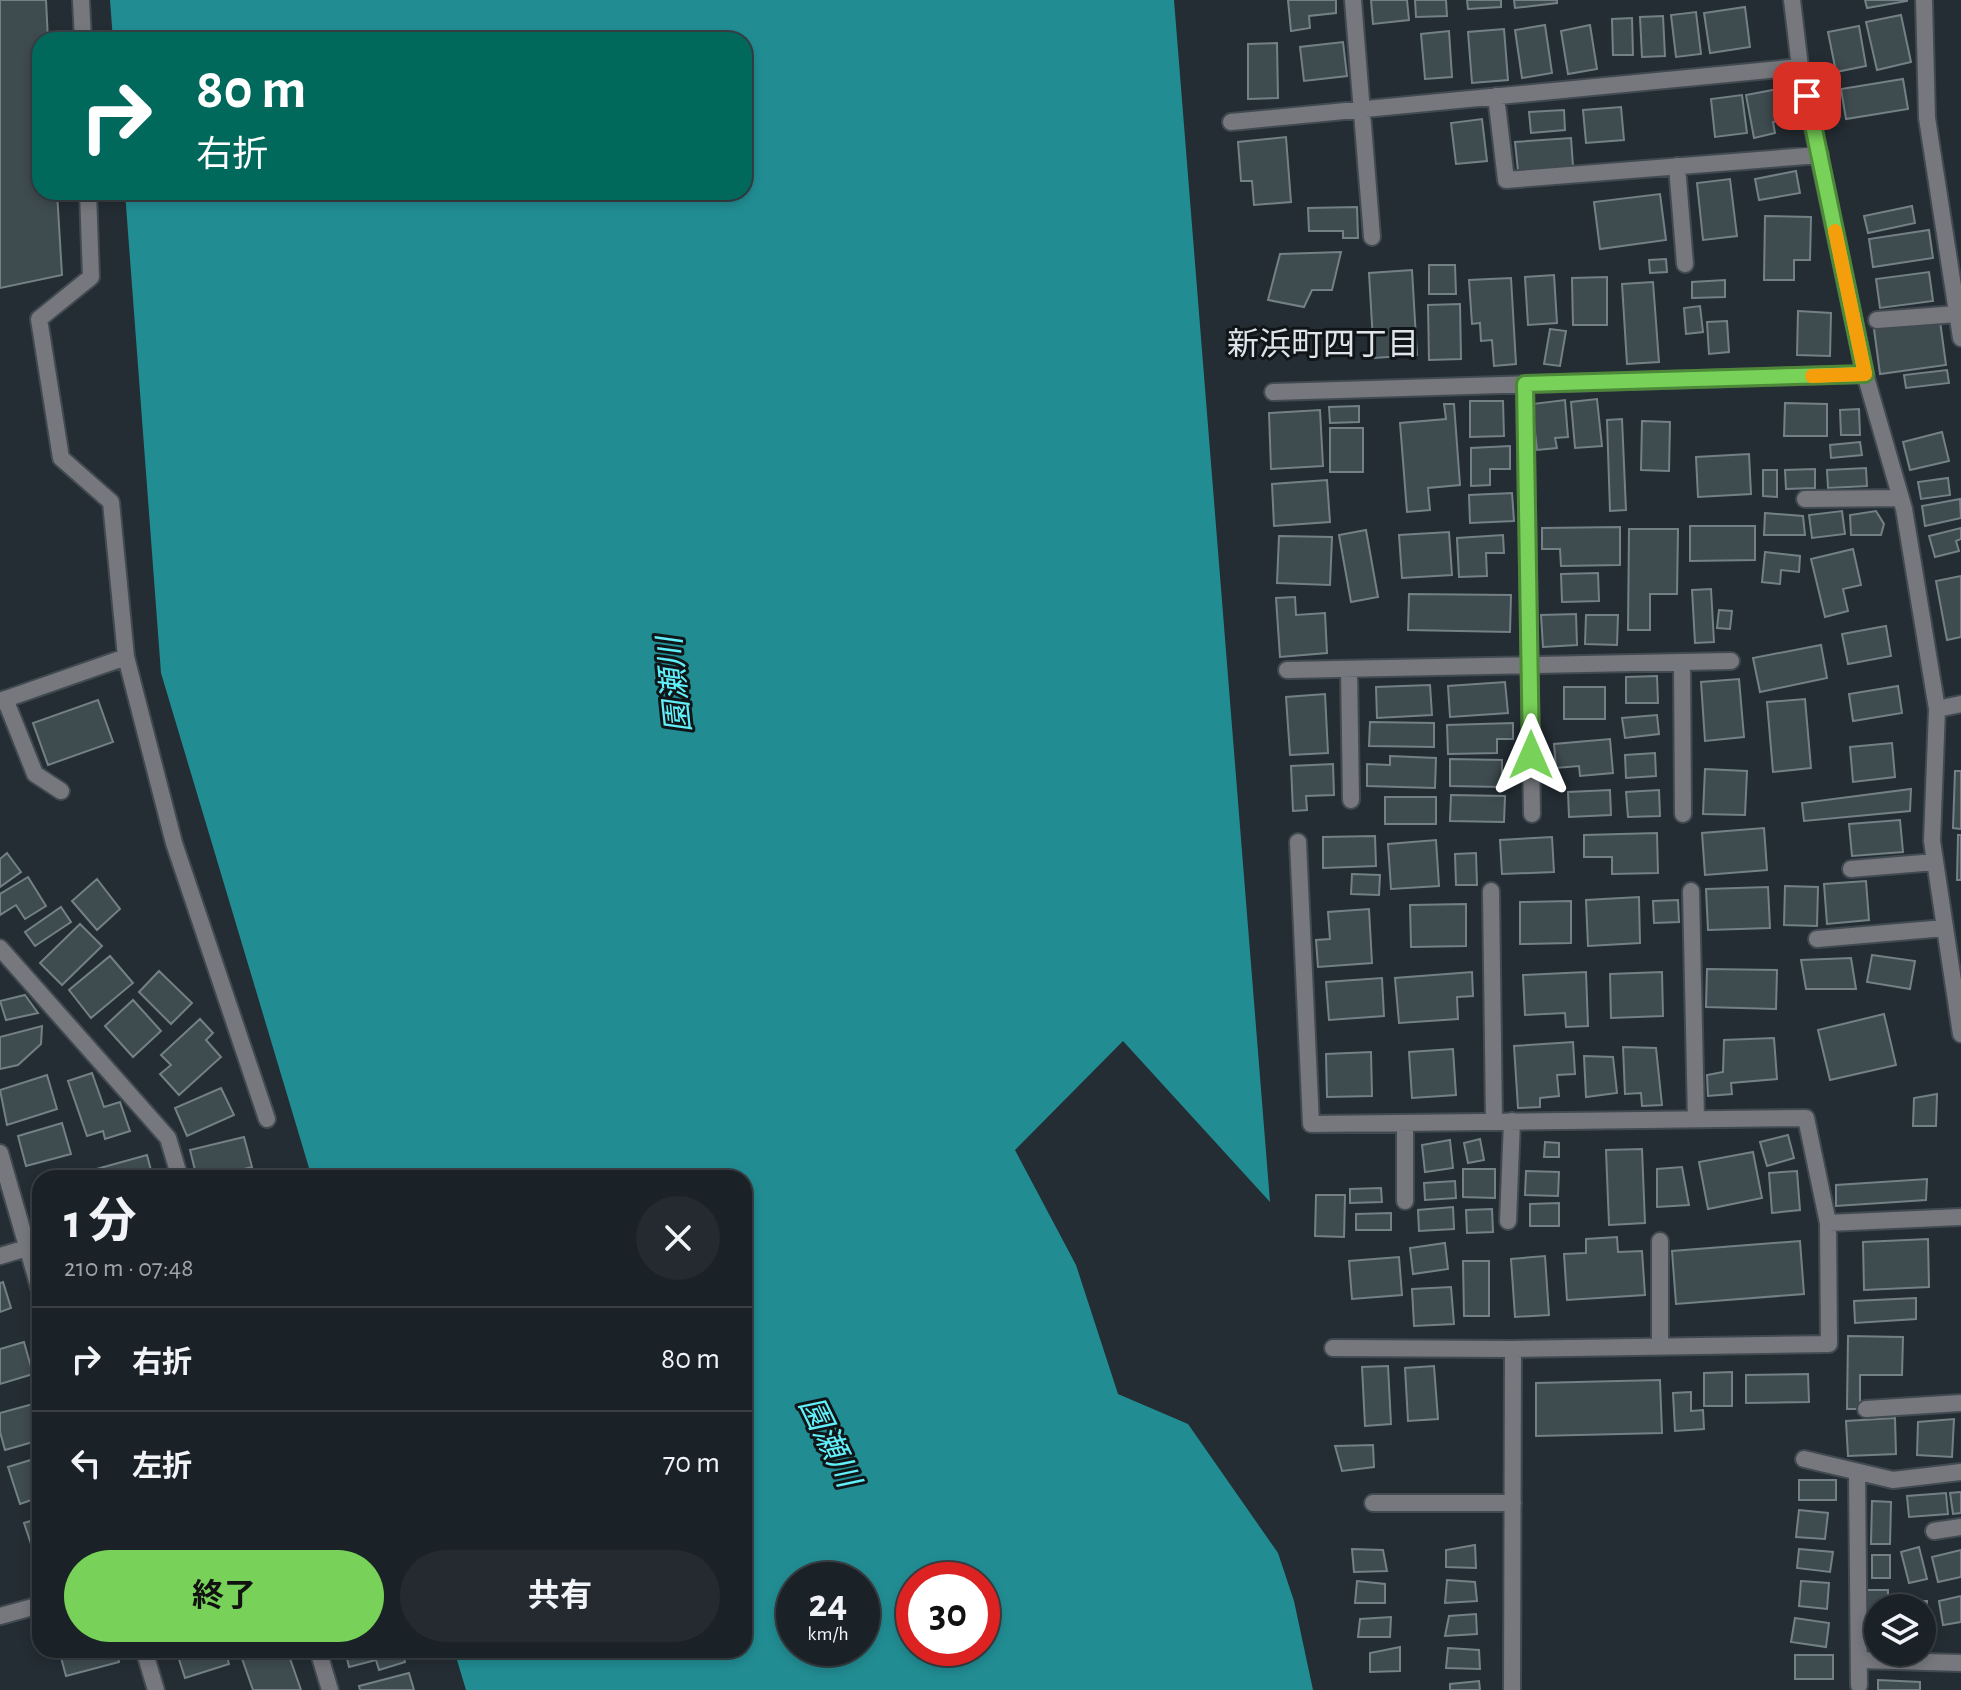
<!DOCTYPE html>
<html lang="ja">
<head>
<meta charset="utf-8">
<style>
  body { margin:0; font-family:"Alegreya Sans","Noto Sans JP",sans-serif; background:#242a2f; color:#f1f3f6; height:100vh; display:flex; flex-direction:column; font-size:30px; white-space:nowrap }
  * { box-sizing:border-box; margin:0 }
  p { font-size:26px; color:#a0a4a7 }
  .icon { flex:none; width:44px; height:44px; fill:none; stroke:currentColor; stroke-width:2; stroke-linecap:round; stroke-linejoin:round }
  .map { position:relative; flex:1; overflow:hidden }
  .side { position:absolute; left:32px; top:1170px; width:720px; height:488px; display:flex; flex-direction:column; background:#1b2227; border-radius:24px; box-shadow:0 4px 12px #0003,0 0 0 2px #393f44 }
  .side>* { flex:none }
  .hud { position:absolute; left:32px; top:32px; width:720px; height:168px; border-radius:24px; box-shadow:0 4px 12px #0003,0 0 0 2px #393f44; background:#00695c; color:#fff; overflow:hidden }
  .tools { position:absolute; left:1864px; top:1594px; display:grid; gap:16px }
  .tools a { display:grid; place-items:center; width:72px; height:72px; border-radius:50%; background:#1b2227; box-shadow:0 4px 12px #0003,0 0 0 2px #393f44; font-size:40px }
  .speed { position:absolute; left:776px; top:1562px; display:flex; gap:16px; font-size:40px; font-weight:700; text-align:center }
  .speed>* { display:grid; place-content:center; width:104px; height:104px; border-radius:50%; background:#1b2227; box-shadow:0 4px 12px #0003,0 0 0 2px #393f44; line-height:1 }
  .speed small { font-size:20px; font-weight:400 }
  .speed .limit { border:12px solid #d22; background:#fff; color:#111 }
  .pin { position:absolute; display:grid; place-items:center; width:68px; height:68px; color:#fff; margin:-34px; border-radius:16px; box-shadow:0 4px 12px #0006 }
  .me { position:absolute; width:88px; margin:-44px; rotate:0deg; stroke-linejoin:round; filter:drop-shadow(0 0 6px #0008) }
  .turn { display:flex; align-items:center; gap:28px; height:168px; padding:0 32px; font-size:36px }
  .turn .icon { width:104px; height:104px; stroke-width:2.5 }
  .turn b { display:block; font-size:56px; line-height:68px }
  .round { display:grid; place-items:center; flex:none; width:84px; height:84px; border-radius:42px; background:#242a2f }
  .overview { display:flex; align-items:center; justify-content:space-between; height:136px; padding:0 32px }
  h1 { font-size:48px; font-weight:700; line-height:60px }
  .cta { display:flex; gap:16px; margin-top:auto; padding:16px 32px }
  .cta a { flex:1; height:92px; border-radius:48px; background:#78d158; color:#111; font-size:32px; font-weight:700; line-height:92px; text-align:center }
  .cta a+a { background:#242a2f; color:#f1f3f6 }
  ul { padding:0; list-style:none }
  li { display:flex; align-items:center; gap:24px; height:104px; padding:0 32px; border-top:2px solid #393f44 }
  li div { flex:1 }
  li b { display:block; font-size:30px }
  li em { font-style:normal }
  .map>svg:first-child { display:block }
</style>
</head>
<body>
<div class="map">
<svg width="1961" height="1690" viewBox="0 0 1961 1690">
  <rect width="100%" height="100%" fill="#242d34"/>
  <!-- water -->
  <path fill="#218d93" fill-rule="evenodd" d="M110,0H1174L1270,1202L1123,1041L1015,1150L1076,1265L1118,1394L1188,1424L1278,1553L1294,1601L1313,1690H466L454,1650H744V1178H312L161,673L125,192H744V40H113ZM794,1580H862V1648H794ZM914,1580H982V1648H914Z"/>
  <!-- building -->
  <path fill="#3e4b4f" stroke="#738186" stroke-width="2" d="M0,0H46L48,40H40V192H57L62,275L0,288Z
    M1288,0H1336V13L1309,16L1310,28L1291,31Z
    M1371,0H1407L1409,20L1373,24Z
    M1415,0H1446L1447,16L1416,17Z
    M1467,0H1501V7L1468,9Z
    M1514,0H1557V3L1515,8Z
    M1865,0H1907V1L1867,8Z
    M1745,7L1750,47L1710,53L1704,13Z
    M1696,12L1701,54L1676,57L1671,15Z
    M1901,15L1911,62L1877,70L1866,22Z
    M1663,16L1665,56L1642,57L1640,17Z
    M1632,18L1633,55H1613L1612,19Z
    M1545,25L1552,73L1522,78L1515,30Z
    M1590,25L1597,69L1568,74L1561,31Z
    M1859,26L1866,66L1836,72L1828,32Z
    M1504,29L1508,80L1472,83L1468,32Z
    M1449,31L1452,77L1425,79L1421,34Z
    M1343,42L1347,76L1304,81L1300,47Z
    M1277,43L1278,98L1248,99V44Z
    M1903,79L1908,109L1846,119L1841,89Z
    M1778,89L1783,120L1773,122L1775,133L1754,138L1746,95Z
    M1742,95L1747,133L1715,137L1711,99Z
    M1621,107L1624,140L1586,143L1583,110Z
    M1564,110L1565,130L1531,133L1529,112Z
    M1482,119L1487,161L1456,164L1451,123Z
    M1286,137L1291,202L1254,205L1252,181H1241L1238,142Z
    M1571,138L1573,166L1518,171L1515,142Z
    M1796,171L1800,193L1759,200L1755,179Z
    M1730,179L1737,236L1703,240L1697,183Z
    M1660,194L1666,240L1600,249L1594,202Z
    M1912,206L1915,223L1868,233L1864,216Z
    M1357,207L1358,238H1343V231H1309L1308,208Z
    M1765,216L1811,217L1810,260H1794V280H1764Z
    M1929,230L1933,258L1873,267L1869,239Z
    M1341,252L1332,290H1312L1304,307L1268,300L1280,254Z
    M1666,259L1667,272L1650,273L1649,260Z
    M1429,265H1455L1456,294H1429Z
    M1412,270L1417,355L1374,358L1369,273Z
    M1929,272L1933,301L1880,308L1876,279Z
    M1554,275L1557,323L1528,325L1525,277Z
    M1607,277V325H1573L1572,278Z
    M1511,278L1516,364L1494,366L1492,340L1481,341L1480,323L1472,324L1469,280Z
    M1725,280V297L1692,298V282Z
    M1653,282L1659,362L1627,364L1622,284Z
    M1460,304L1461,359L1429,360L1428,305Z
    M1700,306L1703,332L1686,334L1684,308Z
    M1798,311L1831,313L1830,356L1797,355Z
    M1727,321L1729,352L1709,354L1707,322Z
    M1940,321L1946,365L1880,374L1874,329Z
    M1550,329L1566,331L1560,366L1544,364Z
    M1947,370L1949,383L1906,388L1904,375Z
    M1597,399L1602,446L1575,448L1571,402Z
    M1565,400L1568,437L1555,438L1557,448L1537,450L1532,404Z
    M1470,401H1503L1504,436L1470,437Z
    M1785,403L1827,404V436H1784Z
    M1444,404H1454L1460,485L1428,488L1430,510L1407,512L1400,423L1446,419Z
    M1359,406V422L1330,423L1329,407Z
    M1859,409L1860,435H1841L1840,410Z
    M1320,410L1323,466L1271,469L1269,413Z
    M1622,419L1626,510L1610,511L1607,420Z
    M1642,421L1670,422L1669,471L1641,470Z
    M1330,428H1363V472H1330Z
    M1942,432L1949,461L1910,470L1903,442Z
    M1860,442L1862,455L1831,458L1830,445Z
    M1510,446V469H1490V485L1471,486V448Z
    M1749,454L1751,494L1698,497L1696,457Z
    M1866,468L1867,486L1828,488L1827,470Z
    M1815,469V488L1786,489L1785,470Z
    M1763,470H1777V497L1763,496Z
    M1948,478L1950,495L1921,499L1918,482Z
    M1327,480L1330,522L1274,526L1272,484Z
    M1512,493L1514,521L1470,523L1469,495Z
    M1960,499L1961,518L1925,526L1922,506Z
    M1842,511L1845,534L1812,538L1809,515Z
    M1876,511L1884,524L1881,535H1851L1850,515Z
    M1765,513L1803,516L1805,535H1764Z
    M1690,526H1755V560L1690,561Z
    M1620,527V565L1561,566L1560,549H1542V528Z
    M1961,528V539L1956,541L1959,551L1935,557L1929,536Z
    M1629,529H1678L1677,594H1650V630H1628Z
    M1366,530L1378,597L1351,602L1339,535Z
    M1449,532L1452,575L1402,578L1399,535Z
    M1503,535L1504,553H1486L1487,576L1459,577L1457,538Z
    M1279,536L1332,537L1330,585L1277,583Z
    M1853,549L1861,585L1843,589L1848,611L1825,617L1811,559Z
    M1765,552L1800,556L1799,572L1781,570L1780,584L1762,582Z
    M1598,573L1599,601L1562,602L1561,574Z
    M1961,576V637L1947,640L1936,581Z
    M1711,589L1714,642L1695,643L1692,590Z
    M1409,594L1511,595L1510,632L1408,630Z
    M1295,597L1296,615L1325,613L1327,653L1280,657L1276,598Z
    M1719,610L1732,611L1730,629L1717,628Z
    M1576,614L1577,645L1543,647L1541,615Z
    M1586,615H1618L1617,645L1585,644Z
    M1886,626L1891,656L1848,664L1842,634Z
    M1821,645L1827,678L1760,692L1753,658Z
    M1657,676L1658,703H1626V677Z
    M1739,679L1744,737L1705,741L1701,682Z
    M1505,682L1508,713L1450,717L1448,686Z
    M1430,685L1432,715L1377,718L1376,687Z
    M1898,686L1902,713L1853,721L1849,694Z
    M1564,687H1605V719H1564Z
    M1325,694L1328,753L1290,755L1286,697Z
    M1805,699L1811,768L1773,772L1767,702Z
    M98,700L113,742L48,765L33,723Z
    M1657,715L1659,734L1625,738L1622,718Z
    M1370,722L1434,723V747L1369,746Z
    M1513,723V739H1497V753L1448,754L1447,725Z
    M1610,739L1613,773L1580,776L1579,766L1556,768L1554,744Z
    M1892,743L1895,777L1853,782L1850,747Z
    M1655,753L1656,776L1626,778L1625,755Z
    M1390,756L1436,758L1435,788L1367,786V764L1390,765Z
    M1450,759L1502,760V787L1450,786Z
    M1333,764L1334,795L1306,796L1307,810L1293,811L1291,766Z
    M1705,769L1747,771L1745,815L1703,814Z
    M1955,771H1961V829L1953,828Z
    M1911,789L1910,811L1804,821L1802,803Z
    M1610,790L1611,815L1569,817L1568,792Z
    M1659,790L1660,816L1628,817L1626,792Z
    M1451,795L1505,796L1504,822L1450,821Z
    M1385,797H1436V824H1385Z
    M1900,820L1903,852L1852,856L1849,824Z
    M1764,828L1767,870L1705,875L1702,833Z
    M1657,833L1658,873L1612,874V857H1584V835Z
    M1958,835H1961V880H1957Z
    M1375,836L1376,866L1323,868V837Z
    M1552,837L1554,872L1502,874L1500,840Z
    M1436,840L1439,886L1391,889L1388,844Z
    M7,853L21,872L0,887V859Z
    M1476,853L1477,885H1456L1455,854Z
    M1352,874L1380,875L1379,895L1351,894Z
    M28,877L46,906L25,919L16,905L0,915V894Z
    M97,879L120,909L97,930L72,901Z
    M1866,881L1869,920L1827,924L1824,884Z
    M1785,886L1818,887L1817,926L1784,925Z
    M1768,887L1770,928L1708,930L1706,889Z
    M1639,897L1640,943L1588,946L1586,900Z
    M1678,900L1679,922L1654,923L1653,901Z
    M1571,901V943L1520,944V902Z
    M1466,904V946L1411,947L1410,905Z
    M61,907L71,922L35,946L25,932Z
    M1369,909L1372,963L1318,967L1316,940L1330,939L1328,912Z
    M80,924L102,946L62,985L40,963Z
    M1872,955L1915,961L1910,989L1867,982Z
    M110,956L133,983L91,1018L69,990Z
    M1851,958L1856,989H1806L1801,960Z
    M1707,969L1777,970L1776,1009L1706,1007Z
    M159,971L192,1003L171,1024L139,992Z
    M1472,972L1473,996L1457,997L1458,1019L1399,1023L1395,978Z
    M1586,972L1588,1026L1566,1027L1565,1013L1525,1015L1523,975Z
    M1662,972L1663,1016L1611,1018L1610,974Z
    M1382,978L1384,1016L1329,1020L1326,982Z
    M25,995L38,1013L6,1020L0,1001Z
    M133,1000L161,1031L133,1057L105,1026Z
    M1884,1014L1896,1065L1830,1080L1818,1030Z
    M200,1019L213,1033L206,1040L221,1057L179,1095L160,1074L171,1065L161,1055Z
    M42,1026L41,1044L18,1065L0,1069V1037Z
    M1774,1038L1777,1079L1731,1083L1732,1094L1708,1096L1707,1075L1723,1072L1724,1040Z
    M1573,1042L1575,1074L1557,1075L1559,1096L1540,1098V1107L1518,1108L1514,1046Z
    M1623,1047L1656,1048L1662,1105L1642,1106L1641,1093L1625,1094Z
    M1453,1049L1456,1095L1412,1098L1409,1052Z
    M1371,1052L1372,1096L1327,1097L1326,1054Z
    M1584,1056L1613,1057L1617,1093L1586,1097Z
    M92,1073L104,1107L120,1102L130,1131L105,1139L103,1131L87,1136L68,1081Z
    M47,1075L57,1109L7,1125L0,1090Z
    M221,1088L234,1115L187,1136L175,1108Z
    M1937,1094L1936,1126H1913L1914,1098Z
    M62,1123L71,1154L26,1166L18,1136Z
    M1788,1135L1794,1158L1767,1166L1760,1142Z
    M244,1137L252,1167L209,1178H197L190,1150Z
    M1480,1139L1484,1160L1468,1163L1464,1143Z
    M1450,1140L1453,1168L1425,1172L1422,1145Z
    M1545,1142L1559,1143V1157H1544Z
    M1642,1149L1645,1223L1609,1225L1606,1150Z
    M1753,1152L1762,1198L1708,1209L1699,1162Z
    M147,1155L153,1178H95L93,1170Z
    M1682,1167L1689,1205L1657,1207V1169Z
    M1463,1169H1495V1198L1463,1197Z
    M1526,1171L1559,1172L1558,1196L1525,1195Z
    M1797,1171L1800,1210L1772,1213L1769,1173Z
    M1927,1179L1926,1200L1836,1206V1185Z
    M1455,1181L1456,1198L1425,1200L1424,1183Z
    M1381,1188L1382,1202L1350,1203V1189Z
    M1316,1195H1345L1344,1237L1315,1236Z
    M1559,1203V1226H1530V1204Z
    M1453,1207L1454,1229L1419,1231L1418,1210Z
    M1492,1209L1493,1232L1467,1233L1466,1210Z
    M1391,1213V1230H1356V1214Z
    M1617,1237L1618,1252L1642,1251L1645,1295L1567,1300L1564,1254L1586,1253V1239Z
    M1928,1239L1929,1287L1864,1290L1863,1242Z
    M1800,1241L1804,1294L1676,1304L1672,1251Z
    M1445,1243L1448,1269L1413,1274L1410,1248Z
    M1545,1256L1549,1315L1515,1317L1511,1259Z
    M1399,1257L1402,1295L1352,1299L1349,1261Z
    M1463,1261H1489V1316H1464Z
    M3,1282L11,1308L0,1312V1283Z
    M1451,1287L1454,1324L1414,1326L1412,1289Z
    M1916,1298V1319L1855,1323L1854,1301Z
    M1848,1336L1903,1337L1902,1375H1860V1409H1847Z
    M24,1342L33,1374L0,1384V1349Z
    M1388,1366L1391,1424L1365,1426L1362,1367Z
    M1434,1366L1438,1419L1408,1421L1405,1368Z
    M1732,1372V1406H1704V1373Z
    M1808,1374L1809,1402L1746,1403V1375Z
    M1660,1380L1662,1433L1536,1436V1383Z
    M1691,1392V1411L1703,1410L1704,1429L1675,1431L1673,1393Z
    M40,1402V1440L5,1450L0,1432V1413Z
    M1895,1418L1896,1454L1848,1456L1846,1421Z
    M1954,1419L1952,1457L1917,1455L1918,1422Z
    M1373,1445L1374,1467L1342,1471L1335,1446Z
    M40,1457V1497L20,1504L8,1467Z
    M1799,1480H1836V1500H1799Z
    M1961,1492V1513L1953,1514L1950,1493Z
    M1946,1493L1948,1514L1909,1517L1907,1496Z
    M1872,1501L1891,1502L1890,1544H1871Z
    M1799,1510L1828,1513L1825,1539L1796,1537Z
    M40,1518V1554L35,1556L24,1523Z
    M1475,1545L1476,1568L1446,1567V1550Z
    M1919,1547L1927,1579L1909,1583L1901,1552Z
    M1352,1549L1383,1550L1387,1571L1354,1572Z
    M1799,1549L1833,1552L1830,1572L1797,1568Z
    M1961,1550V1577L1938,1582L1932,1557Z
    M1872,1555H1890V1578H1872Z
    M1447,1580L1475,1582L1477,1601L1445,1603Z
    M1357,1581L1385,1584V1603H1355Z
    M1801,1581L1829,1583L1827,1609L1799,1606Z
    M1866,1590H1888V1608H1878V1631H1866Z
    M1961,1596V1622L1943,1625L1939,1601Z
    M1907,1601H1927L1926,1647H1922V1608H1907Z
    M1476,1614L1477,1634L1445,1636L1449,1616Z
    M1391,1617L1390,1637H1358L1360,1619Z
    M1795,1618L1829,1623L1826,1647L1791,1642Z
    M1400,1647V1671L1370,1672V1653Z
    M1448,1648L1479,1650L1480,1669L1446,1668Z
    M59,1650H116L119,1662L66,1676Z
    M176,1650H225L229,1664L185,1678Z
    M239,1650H287L301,1690H253Z
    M345,1650H402L405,1662L379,1670L376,1660L349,1667Z
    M1795,1655H1833V1679H1795Z
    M409,1673L414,1690H360L359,1686Z
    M1878,1680L1920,1682V1690H1878Z
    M1479,1681L1480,1690H1450V1684Z"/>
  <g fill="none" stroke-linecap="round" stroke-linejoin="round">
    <!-- service casing -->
    <g stroke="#424a51" stroke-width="20">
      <path id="service" d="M1877,320L1957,314"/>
    </g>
    <!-- minor casing -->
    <g stroke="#424a51" stroke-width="20">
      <path id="minor" d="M81,0L83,40
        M1353,0L1372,237
        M1792,0L1800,67L1865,374L1904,509L1937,709L1932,841L1961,1034
        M1924,0L1927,118L1961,338
        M1496,96L1506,180L1820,155
        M1231,122L1800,67
        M1677,166L1685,264
        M88,192L91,277L39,319L61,458L111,502L126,657L174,843L267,1119
        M1525,384L1532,814
        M1273,392L1865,374
        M1805,499L1901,498
        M1682,662L1683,814
        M1349,669L1351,800
        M1287,670L1731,661
        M5,699L35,774L61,791
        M0,701L126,657
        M1937,709L1961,704
        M1298,842L1311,1124L1806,1118L1828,1223L1829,1344L1513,1349L1333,1348
        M1851,869L1935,862
        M1491,891L1494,1122
        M1691,891L1696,1119
        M1817,939L1945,928
        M0,948L168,1138L180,1178
        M1405,1123V1201
        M0,1153L40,1291
        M1508,1221L1512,1121
        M1828,1223L1961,1217
        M0,1256L40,1244
        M1660,1347V1241
        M1866,1409L1961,1403
        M1804,1459L1893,1480L1961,1472
        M1857,1472L1859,1685
        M1373,1503H1513
        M1934,1531L1961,1527
        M0,1616L40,1605
        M144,1650L156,1690
        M318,1650L330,1690
        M1860,1660L1961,1663
        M1512,1690L1513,1349"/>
    </g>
    <!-- service -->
    <use href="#service" stroke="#76787d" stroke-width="16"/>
    <!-- minor -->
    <use href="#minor" stroke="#76787d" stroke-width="16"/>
  </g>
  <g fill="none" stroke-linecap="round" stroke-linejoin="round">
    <!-- route casing -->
    <g stroke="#4e8839" stroke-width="20">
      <path id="route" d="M1531,755L1525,384L1865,374L1807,96"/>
    </g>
    <!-- route -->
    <use href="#route" stroke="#78d158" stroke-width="14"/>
    <!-- slow -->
    <path stroke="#f59e0b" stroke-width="14" d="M1812,376L1865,374L1835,231"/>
  </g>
  <g text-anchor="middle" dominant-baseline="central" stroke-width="6" stroke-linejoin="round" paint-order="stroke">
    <!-- neighbourhood labels -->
    <g font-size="32" fill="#dee4e9" stroke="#101518">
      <text x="1323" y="345">新浜町四丁目</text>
    </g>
    <!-- water labels -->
    <g font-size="32" font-style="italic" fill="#62f1fa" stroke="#101518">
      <text transform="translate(675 685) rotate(-96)">園瀬川</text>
      <text transform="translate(829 1442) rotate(64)">園瀬川</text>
    </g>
  </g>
</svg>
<div class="tools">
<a><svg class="icon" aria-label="layers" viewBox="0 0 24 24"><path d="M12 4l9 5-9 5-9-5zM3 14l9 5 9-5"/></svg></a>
</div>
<div class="speed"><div>24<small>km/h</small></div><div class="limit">30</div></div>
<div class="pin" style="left:1807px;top:96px;background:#d93025"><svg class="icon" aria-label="arrive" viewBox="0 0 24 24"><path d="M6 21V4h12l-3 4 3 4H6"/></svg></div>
<svg class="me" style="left:1531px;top:755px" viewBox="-20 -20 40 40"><path d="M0-17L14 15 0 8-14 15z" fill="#78d158" stroke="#fff" stroke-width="4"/></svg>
<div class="hud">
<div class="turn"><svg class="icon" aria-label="right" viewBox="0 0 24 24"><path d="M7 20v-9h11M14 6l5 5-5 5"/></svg><div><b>80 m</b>右折</div></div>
</div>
<section class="side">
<div class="overview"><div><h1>1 分</h1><p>210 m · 07:48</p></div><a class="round"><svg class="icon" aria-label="close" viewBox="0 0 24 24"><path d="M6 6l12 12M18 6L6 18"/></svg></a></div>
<ul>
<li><svg class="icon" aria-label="right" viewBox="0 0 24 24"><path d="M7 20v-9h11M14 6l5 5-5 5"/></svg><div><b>右折</b></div><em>80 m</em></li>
<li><svg class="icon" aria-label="left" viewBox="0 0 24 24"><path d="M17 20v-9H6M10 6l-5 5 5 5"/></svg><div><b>左折</b></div><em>70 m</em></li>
</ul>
<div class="cta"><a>終了</a><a>共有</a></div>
</section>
</div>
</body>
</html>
